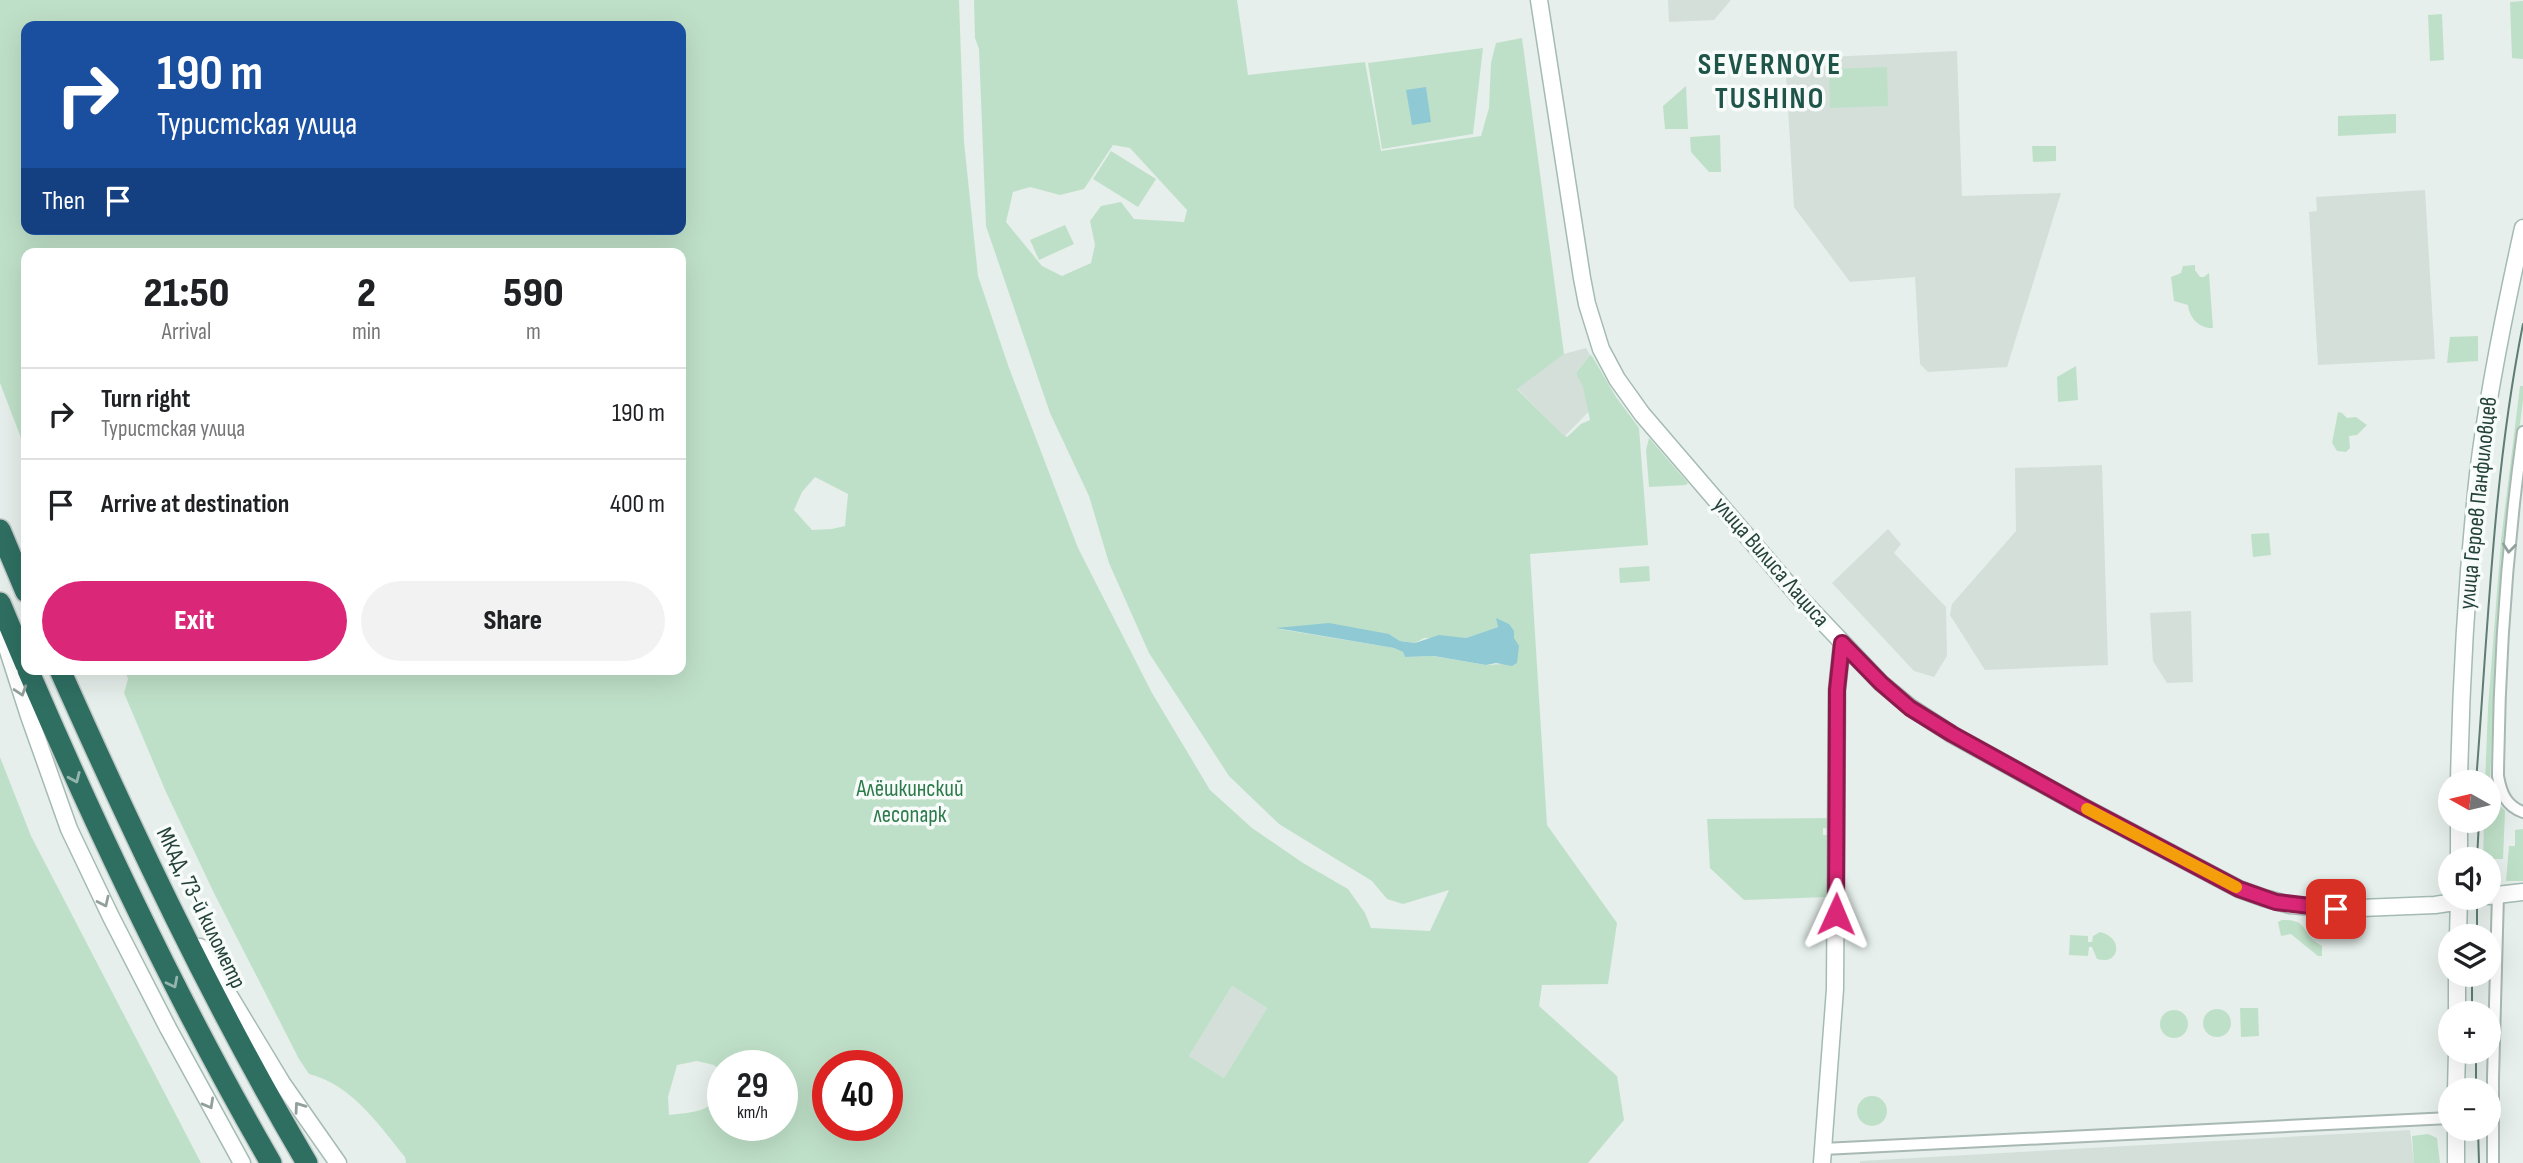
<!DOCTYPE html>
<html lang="en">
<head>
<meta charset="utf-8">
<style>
  body { margin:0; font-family:"Sofia Sans Condensed",sans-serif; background:#f2f2f2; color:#202124; height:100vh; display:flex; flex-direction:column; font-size:26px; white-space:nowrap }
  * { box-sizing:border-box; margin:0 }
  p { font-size:23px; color:#757577 }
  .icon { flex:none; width:38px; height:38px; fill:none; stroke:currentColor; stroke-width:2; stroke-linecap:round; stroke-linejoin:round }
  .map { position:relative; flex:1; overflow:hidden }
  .drawer { position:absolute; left:21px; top:248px; width:665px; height:427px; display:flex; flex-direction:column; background:#fff; border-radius:14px; box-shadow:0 7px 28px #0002 }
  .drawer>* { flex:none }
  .hud { position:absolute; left:21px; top:21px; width:665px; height:214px; border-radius:14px; box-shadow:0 7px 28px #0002; background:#1a4fa0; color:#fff; overflow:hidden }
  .needle { width:46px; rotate:278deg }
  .controls { position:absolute; left:2438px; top:770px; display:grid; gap:14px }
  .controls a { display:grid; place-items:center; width:63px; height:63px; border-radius:50%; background:#fff; box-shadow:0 7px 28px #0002; font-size:35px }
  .speed { position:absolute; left:707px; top:1050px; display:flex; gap:14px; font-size:35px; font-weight:700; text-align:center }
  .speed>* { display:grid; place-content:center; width:91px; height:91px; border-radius:50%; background:#fff; box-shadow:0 7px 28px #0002; line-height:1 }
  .speed small { font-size:18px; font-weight:400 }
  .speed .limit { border:10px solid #d22; background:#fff; color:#111 }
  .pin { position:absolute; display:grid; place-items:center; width:60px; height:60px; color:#fff; margin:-30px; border-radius:14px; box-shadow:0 4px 10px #0006 }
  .me { position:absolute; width:77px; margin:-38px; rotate:1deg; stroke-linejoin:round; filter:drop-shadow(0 0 5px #0008) }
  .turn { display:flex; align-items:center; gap:24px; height:147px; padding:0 21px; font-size:32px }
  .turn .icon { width:91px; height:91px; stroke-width:2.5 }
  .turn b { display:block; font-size:49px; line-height:60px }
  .then { display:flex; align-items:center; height:66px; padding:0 21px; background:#0003; gap:14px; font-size:26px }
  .eta { display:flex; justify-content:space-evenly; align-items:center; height:119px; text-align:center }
  .eta b { font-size:42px; font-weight:800; line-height:49px }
  .button { display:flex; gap:14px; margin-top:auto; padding:14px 21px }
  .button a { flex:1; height:80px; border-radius:42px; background:#db2777; color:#fff; font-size:28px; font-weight:800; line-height:80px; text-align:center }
  .button a+a { background:#f2f2f2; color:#202124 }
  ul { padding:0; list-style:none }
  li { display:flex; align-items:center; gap:21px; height:91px; padding:0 21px; border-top:2px solid #e0e0e0 }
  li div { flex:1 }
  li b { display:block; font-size:26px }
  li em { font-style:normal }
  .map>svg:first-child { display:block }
</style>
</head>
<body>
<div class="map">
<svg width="2523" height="1163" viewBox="0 0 2523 1163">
  <rect width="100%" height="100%" fill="#e6efeb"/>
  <!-- built -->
  <path fill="#d4dfda" d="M1668,0H1731L1714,20L1669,22Z
    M1957,51L1962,196L2061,193L2007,367L1928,372L1920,364L1915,277L1850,282L1794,207L1785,59Z
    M2425,190L2435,359L2318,365L2309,212L2317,211L2316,197Z
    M1586,348L1590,355L1576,373L1598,402L1564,437L1516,387L1564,354Z
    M2102,465L2108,665L1985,670L1950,615L1952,604L2016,531L2015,468Z
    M1888,529L1901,544L1894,553L1946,607L1947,656L1934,677L1914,671L1832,583Z
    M2191,611L2193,682L2167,683L2153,661L2150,613Z
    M1232,986L1267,1008L1224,1078L1189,1056Z
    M2410,1130L2414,1163H1860V1161Z"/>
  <!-- green -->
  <path fill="#bfe0c8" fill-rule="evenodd" d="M0,0H959L964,142L978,276L1009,368L1078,548L1152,693L1210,790L1252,828L1303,863L1348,889L1365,913L1371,928L1430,931L1449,890L1403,904L1387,899L1372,881L1279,824L1229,776L1149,653L1109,563L1089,496L1050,413L986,226L979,49L975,38L974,0H1237L1248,75L1365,62L1381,151L1481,136L1489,108L1491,63L1496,43L1522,38L1564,354L1517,389L1563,435L1567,437L1581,424L1590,420L1583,387L1576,373L1590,355L1592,356L1616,397L1639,428L1648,545L1530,554L1547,825L1617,923L1608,984L1542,985L1539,1006L1617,1076L1624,1120L1588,1163H406L405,1157C379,1125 351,1084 309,1074L299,1059L214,893L166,792L124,693L128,679L125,670H681V254H26V451L0,383ZM26,26H681V229H26ZM1113,145L1130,148L1187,210L1184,222L1134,219L1121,202L1101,206L1090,221L1095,245L1091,263L1062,276L1042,266L1006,222L1013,192L1030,187L1060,195L1084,189ZM815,477L848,494L845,526L832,529L812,530L794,510L802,492ZM1497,619L1504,624L1503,664L1486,665L1433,656L1405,657L1403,652L1394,648L1279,629L1389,634L1400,641L1415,643L1424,638H1466L1498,627ZM1232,986L1267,1008L1224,1078L1189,1056ZM697,1061L714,1065L723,1073V1066H782V1125H723V1095C705,1113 693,1112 669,1115L668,1097L677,1065ZM828,1066H887V1125H828Z
    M2523,1V59L2512,58L2510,2Z
    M2442,14L2444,60L2430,61L2428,15Z
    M1483,48L1473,134L1382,149L1368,63Z
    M1887,67L1888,106L1830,108L1829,69Z
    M1686,86L1688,129H1665L1663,106Z
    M2396,114V133L2338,136V116Z
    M1720,135L1721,172H1709L1691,152L1690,137Z
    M2032,146H2056V161L2033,162Z
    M1111,151L1156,179L1138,207L1093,179Z
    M1065,225L1074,244L1039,260L1030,240Z
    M2195,265V270L2200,277H2204L2209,273L2213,328C2200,329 2189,318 2188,305L2174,301L2171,277L2181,273L2183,266Z
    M2478,336V361L2447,363L2450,337Z
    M2076,366L2078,400L2058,402L2057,377Z
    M2520,386H2523V400L2503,558L2490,779L2492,796L2505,811L2503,859H2483L2484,821H2488V782H2485L2488,708L2501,540Z
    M2338,412L2342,413L2347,418L2356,417L2367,425L2357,435L2349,436L2350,448L2346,452L2337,451L2332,443Z
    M1649,438L1688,483L1686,485L1649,487L1646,450Z
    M2269,533L2271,555L2253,557L2251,534Z
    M1649,566L1650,581L1620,583L1619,568Z
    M0,757L31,836L201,1163H0Z
    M1831,818L1832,829L1823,828V835H1827L1828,897L1744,900L1710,868L1707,819Z
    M2523,829V881H2506L2509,846H2515V830Z
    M2282,920C2312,920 2298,933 2322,946V956H2318L2291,934L2281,936L2278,922Z
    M2100,932C2125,938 2119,966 2097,959L2092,947H2089L2088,956L2069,955L2070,935L2088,936V942H2092L2093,936Z
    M2240,1008H2258L2259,1036L2241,1037Z
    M2203 1023a14 14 0 1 1 28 0a14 14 0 1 1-28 0Z
    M2160 1024a14 14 0 1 1 28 0a14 14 0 1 1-28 0Z
    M1857 1111a15 15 0 1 1 30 0a15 15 0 1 1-30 0Z
    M2428,1134L2437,1138L2440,1163H2414L2412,1136Z"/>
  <!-- water -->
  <path fill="#8ec9d4" d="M1426,87L1431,122L1412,125L1406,90Z
    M1496,618L1509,624L1514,631V638L1519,646L1517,663L1512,666L1496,663L1486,665L1434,656L1405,657L1403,652L1394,648L1276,628L1329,623L1389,634L1400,641L1415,643L1439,635L1466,638L1498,627Z"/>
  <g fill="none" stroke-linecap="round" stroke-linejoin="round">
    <!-- street casing -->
    <g stroke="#a8b8b2" stroke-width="14">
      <path id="street" d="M2523,432C2507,546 2499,661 2498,776C2501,793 2506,806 2523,812
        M1823,1149L2450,1118
        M2493,1163V1078L2498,894"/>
    </g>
    <!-- secondary casing -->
    <g stroke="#a4bbb3" stroke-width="19">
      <path id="secondary" d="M1539,0L1582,278L1587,304L1601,349L1617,379L1642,414L1801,599L1881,683L1910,707L1953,735L2082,806L2239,889L2264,898L2290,905L2336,909L2435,905L2480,898
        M0,626L29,716L69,829L111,917L168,1028L242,1163
        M2459,782C2461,679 2467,576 2478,474C2488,391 2505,309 2523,228
        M2459,859V821
        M2488,896L2523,892
        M2458,936L2459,898
        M200,947L282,1083L338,1163
        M2457,1013V975
        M2456,1090L2457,1052
        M2456,1129V1163
        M1822,1163L1835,989L1837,690L1842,643"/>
    </g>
    <!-- highway casing -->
    <g stroke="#c2cac8" stroke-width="24">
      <path id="highway" d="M0,530L26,592
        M0,603L26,665
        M28,670C101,839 179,1004 271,1163
        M60,670C135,838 214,1005 307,1163"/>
    </g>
    <!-- street -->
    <use href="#street" stroke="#fff" stroke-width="10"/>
    <!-- secondary -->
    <use href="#secondary" stroke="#fff" stroke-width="16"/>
    <!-- highway -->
    <use href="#highway" stroke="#2f6f62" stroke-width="21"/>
    <!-- tram -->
    <path stroke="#5f7d75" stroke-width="2" d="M2476,782C2488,629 2493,475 2523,324
      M2477,859L2479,821
      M2477,936V898
      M2472,1013V975
      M2476,1052V1090
      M2478,1129L2479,1163"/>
  </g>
  <!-- one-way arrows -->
  <defs><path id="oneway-chevron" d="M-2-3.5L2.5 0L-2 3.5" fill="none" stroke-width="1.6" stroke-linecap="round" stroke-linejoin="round" transform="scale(1.75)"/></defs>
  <g stroke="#92a09c">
    <use href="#oneway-chevron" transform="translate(2509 548) rotate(96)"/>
    <use href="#oneway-chevron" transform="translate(21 691) rotate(72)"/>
    <use href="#oneway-chevron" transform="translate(104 902) rotate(65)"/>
    <use href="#oneway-chevron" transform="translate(209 1104) rotate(61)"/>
    <use href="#oneway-chevron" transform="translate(299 1107) rotate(-125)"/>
  </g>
  <g stroke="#93b5ae">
    <use href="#oneway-chevron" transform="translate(75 778) rotate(66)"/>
    <use href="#oneway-chevron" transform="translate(173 983) rotate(63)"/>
  </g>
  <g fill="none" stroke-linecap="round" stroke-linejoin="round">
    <!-- route casing -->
    <g stroke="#8e194d" stroke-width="18">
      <path id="route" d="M1836,914L1837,690L1842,643L1881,683L1910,708L1952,734L2082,806L2239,889L2276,902L2336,909"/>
    </g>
    <!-- route -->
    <use href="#route" stroke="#db2777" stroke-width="12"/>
    <!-- slow -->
    <path stroke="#f59e0b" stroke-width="12" d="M2087,809L2236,887"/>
  </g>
  <g text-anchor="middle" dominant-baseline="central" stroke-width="7" stroke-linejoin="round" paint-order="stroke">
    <!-- street labels -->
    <g font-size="23" fill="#24423a" stroke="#f7fbf9">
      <text transform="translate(2478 503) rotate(-84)">улица Героев Панфиловцев</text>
      <text transform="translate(1771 562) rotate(49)">улица Вилиса Лациса</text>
      <text transform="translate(201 908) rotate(64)">МКАД, 73-й километр</text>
    </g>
    <!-- park labels -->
    <g font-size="23" fill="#2d7a4b" stroke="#f7fbf9">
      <text x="910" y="789">Алёшкинский<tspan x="910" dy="26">лесопарк</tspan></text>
    </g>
    <!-- district labels -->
    <g font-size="30" font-weight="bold" letter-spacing="2" fill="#1f5548" stroke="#f7fbf9">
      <text x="1770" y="65">SEVERNOYE<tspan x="1770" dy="34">TUSHINO</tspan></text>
    </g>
  </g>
</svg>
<div class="controls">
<a><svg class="needle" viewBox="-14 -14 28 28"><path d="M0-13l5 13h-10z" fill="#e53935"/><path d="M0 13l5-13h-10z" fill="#757577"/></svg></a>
<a><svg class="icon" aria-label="sound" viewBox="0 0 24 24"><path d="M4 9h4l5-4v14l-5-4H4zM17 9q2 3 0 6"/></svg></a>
<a><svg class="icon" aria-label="layers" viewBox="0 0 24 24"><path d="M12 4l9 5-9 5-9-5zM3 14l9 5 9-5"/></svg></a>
<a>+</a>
<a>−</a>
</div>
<div class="speed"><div>29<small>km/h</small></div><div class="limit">40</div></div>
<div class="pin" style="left:2336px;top:909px;background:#d93025"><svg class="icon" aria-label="arrive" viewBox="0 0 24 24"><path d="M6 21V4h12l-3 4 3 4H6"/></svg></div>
<svg class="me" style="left:1836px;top:914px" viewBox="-20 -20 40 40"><path d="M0-17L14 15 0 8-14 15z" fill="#db2777" stroke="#fff" stroke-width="4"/></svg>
<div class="hud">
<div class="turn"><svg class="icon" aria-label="right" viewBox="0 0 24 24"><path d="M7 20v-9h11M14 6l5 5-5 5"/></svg><div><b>190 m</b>Туристская улица</div></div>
<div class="then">Then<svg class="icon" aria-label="arrive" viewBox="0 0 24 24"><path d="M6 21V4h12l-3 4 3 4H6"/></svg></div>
</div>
<section class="drawer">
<div class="eta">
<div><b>21:50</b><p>Arrival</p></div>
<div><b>2</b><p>min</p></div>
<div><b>590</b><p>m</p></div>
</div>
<ul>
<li><svg class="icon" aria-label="right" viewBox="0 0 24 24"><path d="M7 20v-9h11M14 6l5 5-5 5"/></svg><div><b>Turn right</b><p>Туристская улица</p></div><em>190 m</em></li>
<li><svg class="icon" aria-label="arrive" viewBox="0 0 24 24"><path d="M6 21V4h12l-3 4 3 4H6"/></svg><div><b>Arrive at destination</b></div><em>400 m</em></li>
</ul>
<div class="button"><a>Exit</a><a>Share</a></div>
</section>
</div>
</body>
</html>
